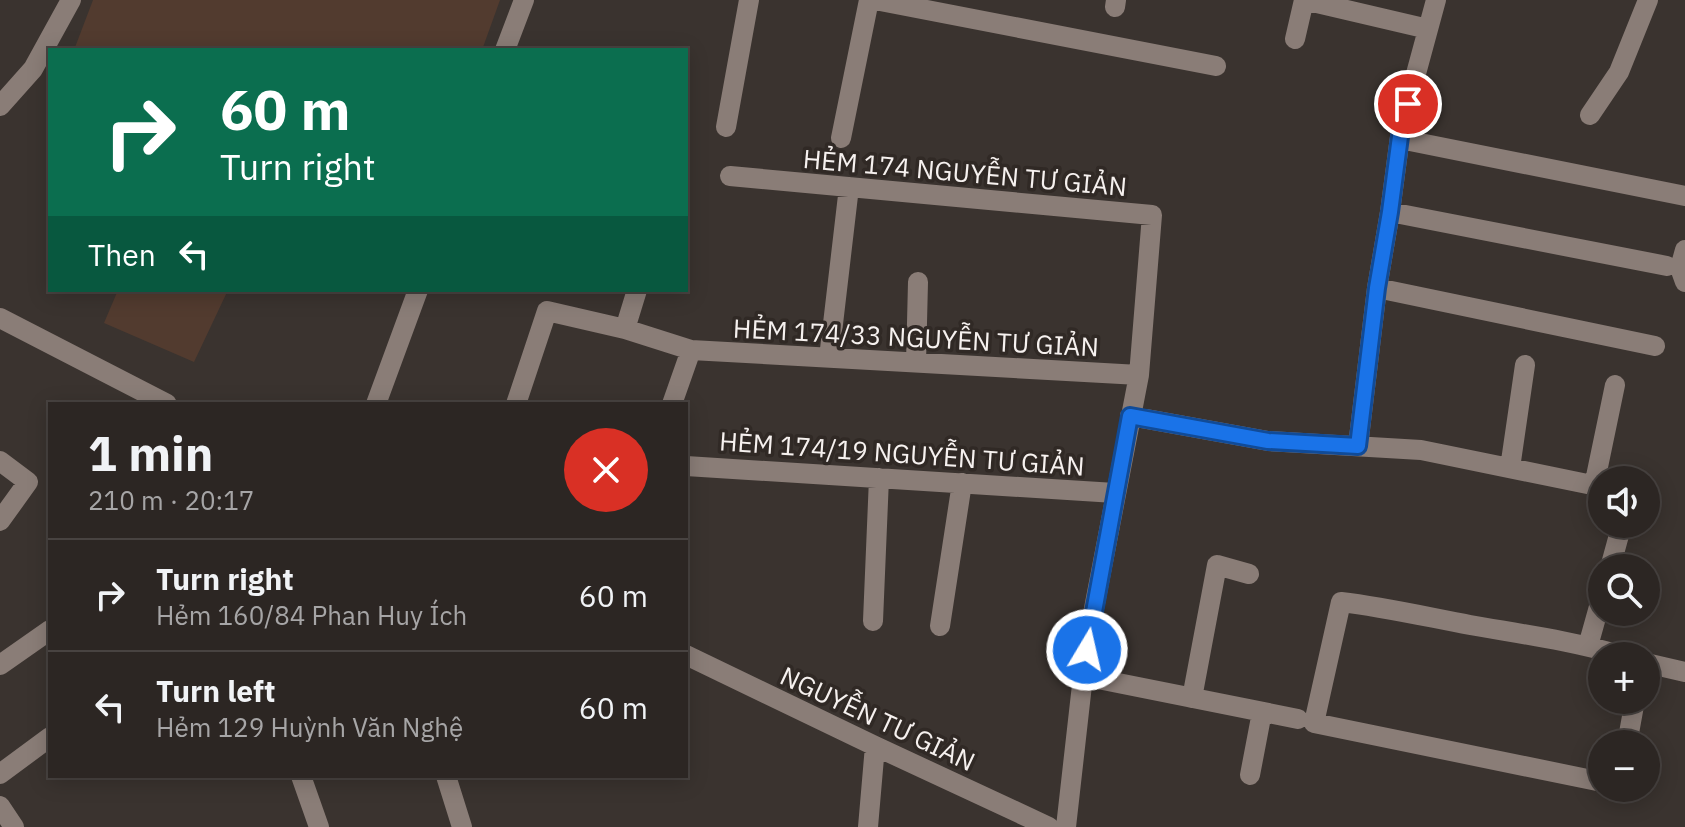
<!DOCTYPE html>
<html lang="en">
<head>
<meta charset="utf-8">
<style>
  body { margin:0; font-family:"IBM Plex Sans",sans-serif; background:#342e2b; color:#f1f3f6; height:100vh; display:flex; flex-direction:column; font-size:30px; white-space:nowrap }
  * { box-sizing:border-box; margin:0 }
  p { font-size:26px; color:#a6a5a6 }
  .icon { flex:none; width:44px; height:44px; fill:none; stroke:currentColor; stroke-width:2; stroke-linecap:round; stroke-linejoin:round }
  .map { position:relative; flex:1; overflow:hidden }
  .panel { position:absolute; left:48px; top:402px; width:640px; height:376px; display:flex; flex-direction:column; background:#2c2623; border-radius:0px; box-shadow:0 4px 20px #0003,0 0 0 2px #484341 }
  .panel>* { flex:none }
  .hud { position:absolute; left:48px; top:48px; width:640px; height:244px; border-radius:0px; box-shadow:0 4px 20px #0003,0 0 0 2px #484341; background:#0b6e4f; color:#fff; overflow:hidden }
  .buttons { position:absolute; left:1588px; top:466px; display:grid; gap:16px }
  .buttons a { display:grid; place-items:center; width:72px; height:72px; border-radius:50%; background:#2c2623; box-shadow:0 4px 20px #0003,0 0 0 2px #484341; font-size:40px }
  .pin { position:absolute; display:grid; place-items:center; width:68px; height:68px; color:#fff; margin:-34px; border:4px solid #fff; border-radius:50%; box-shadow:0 2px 8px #0007 }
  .me { position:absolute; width:88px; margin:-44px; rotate:9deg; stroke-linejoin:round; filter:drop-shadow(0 0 6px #0008) }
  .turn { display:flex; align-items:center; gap:28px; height:168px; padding:0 40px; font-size:36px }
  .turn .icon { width:104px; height:104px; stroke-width:2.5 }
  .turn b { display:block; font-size:56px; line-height:68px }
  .then { display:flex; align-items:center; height:76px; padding:0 40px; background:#0003; gap:16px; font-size:30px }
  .round { display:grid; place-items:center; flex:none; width:84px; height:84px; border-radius:42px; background:#342e2b }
  .head { display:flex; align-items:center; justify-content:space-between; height:136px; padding:0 40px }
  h1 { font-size:48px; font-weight:700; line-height:60px }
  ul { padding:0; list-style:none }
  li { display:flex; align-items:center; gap:24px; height:112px; padding:0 40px; border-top:2px solid #484341 }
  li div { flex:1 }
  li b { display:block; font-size:30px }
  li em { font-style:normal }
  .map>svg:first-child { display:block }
</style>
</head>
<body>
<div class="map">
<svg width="1685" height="827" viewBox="0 0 1685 827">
  <rect width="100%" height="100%" fill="#3a332f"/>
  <!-- green -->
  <path fill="#523b2f" d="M93,0H500L482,50H74Z
    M118,290H228L194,362L104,323Z"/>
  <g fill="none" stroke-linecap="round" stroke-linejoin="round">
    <!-- minor -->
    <path stroke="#8a7d77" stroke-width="20" d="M875,0L1216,66
      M1304,0L1428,29
      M1115,7L1116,0
      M1295,39L1304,0
      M505,50L524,0
      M0,106L33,69L71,0
      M1590,115L1619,72L1648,0
      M726,127L749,0
      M841,138L869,0
      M1400,139L1685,196
      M730,176L1152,215L1139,375L1091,624L1083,676L1066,827
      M1390,212L1667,266
      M1685,250L1680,268L1685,282
      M1377,288L1655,346
      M0,318L167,404
      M625,329L637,290
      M829,358L849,187
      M916,363L918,282
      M376,404L418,290
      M516,404L547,311L625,329L691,350L1139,375
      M672,404L691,350
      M1130,416L1268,441L1421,450L1602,487
      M1358,446L1377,288L1390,212L1401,129L1436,0
      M0,461L28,482L0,521
      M686,466L1115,493
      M1510,468L1525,365
      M1594,486L1615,385
      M1610,568L1622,524
      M873,621L879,478
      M940,626L962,483
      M1588,646L1602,596
      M686,655L875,746L1049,827
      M1646,663L1685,672
      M0,665L50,630
      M1083,676L1298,719
      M1192,698L1217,565L1249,574
      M1627,744L1635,700
      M0,774L50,737
      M1250,775L1262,712
      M301,776L319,827
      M446,776L462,827
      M1602,782L1314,723L1341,602C1384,607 1427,617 1470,625C1521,634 1573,641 1623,656
      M0,806L14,827
      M868,827L875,746"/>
  </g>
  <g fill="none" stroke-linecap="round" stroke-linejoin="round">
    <!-- route casing -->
    <g stroke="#114b97" stroke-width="20">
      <path id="route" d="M1087,650L1130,416L1268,441L1358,446L1377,288L1390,212L1401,129L1408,104"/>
    </g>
    <!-- route -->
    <use href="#route" stroke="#1a73e8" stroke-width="14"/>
  </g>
  <g text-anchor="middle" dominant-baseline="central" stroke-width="7" stroke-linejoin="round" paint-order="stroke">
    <!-- street labels -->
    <g font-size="26" fill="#f6f1ef" stroke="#302925">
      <text transform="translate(965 172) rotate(5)">HẺM 174 NGUYỄN TƯ GIẢN</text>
      <text transform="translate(916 337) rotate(3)">HẺM 174/33 NGUYỄN TƯ GIẢN</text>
      <text transform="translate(902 453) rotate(4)">HẺM 174/19 NGUYỄN TƯ GIẢN</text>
      <text transform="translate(878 718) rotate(25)">NGUYỄN TƯ GIẢN</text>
    </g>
  </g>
</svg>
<div class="buttons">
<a><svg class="icon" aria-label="sound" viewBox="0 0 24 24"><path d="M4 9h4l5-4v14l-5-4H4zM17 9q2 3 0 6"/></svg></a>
<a><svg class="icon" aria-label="search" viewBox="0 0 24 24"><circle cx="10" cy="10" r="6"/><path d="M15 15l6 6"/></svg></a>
<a>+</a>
<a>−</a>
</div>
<div class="pin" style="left:1408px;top:104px;background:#d93025"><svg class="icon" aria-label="arrive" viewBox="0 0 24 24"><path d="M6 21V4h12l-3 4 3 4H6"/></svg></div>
<svg class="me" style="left:1087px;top:650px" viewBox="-20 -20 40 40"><circle r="17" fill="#1a73e8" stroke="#fff" stroke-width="3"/><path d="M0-11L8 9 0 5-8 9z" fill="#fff"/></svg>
<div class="hud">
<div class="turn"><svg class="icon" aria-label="right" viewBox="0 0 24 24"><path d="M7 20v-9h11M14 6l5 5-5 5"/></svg><div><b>60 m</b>Turn right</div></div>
<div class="then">Then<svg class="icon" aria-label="left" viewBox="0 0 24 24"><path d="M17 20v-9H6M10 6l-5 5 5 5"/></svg></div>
</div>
<section class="panel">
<div class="head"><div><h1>1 min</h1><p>210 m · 20:17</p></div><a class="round" style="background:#d93025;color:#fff"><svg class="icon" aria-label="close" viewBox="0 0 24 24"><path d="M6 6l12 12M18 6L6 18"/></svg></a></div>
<ul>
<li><svg class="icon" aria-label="right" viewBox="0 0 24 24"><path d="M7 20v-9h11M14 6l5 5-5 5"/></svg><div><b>Turn right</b><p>Hẻm 160/84 Phan Huy Ích</p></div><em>60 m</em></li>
<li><svg class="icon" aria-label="left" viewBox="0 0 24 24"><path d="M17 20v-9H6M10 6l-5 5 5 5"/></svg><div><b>Turn left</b><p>Hẻm 129 Huỳnh Văn Nghệ</p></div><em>60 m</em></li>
</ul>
</section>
</div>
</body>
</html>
